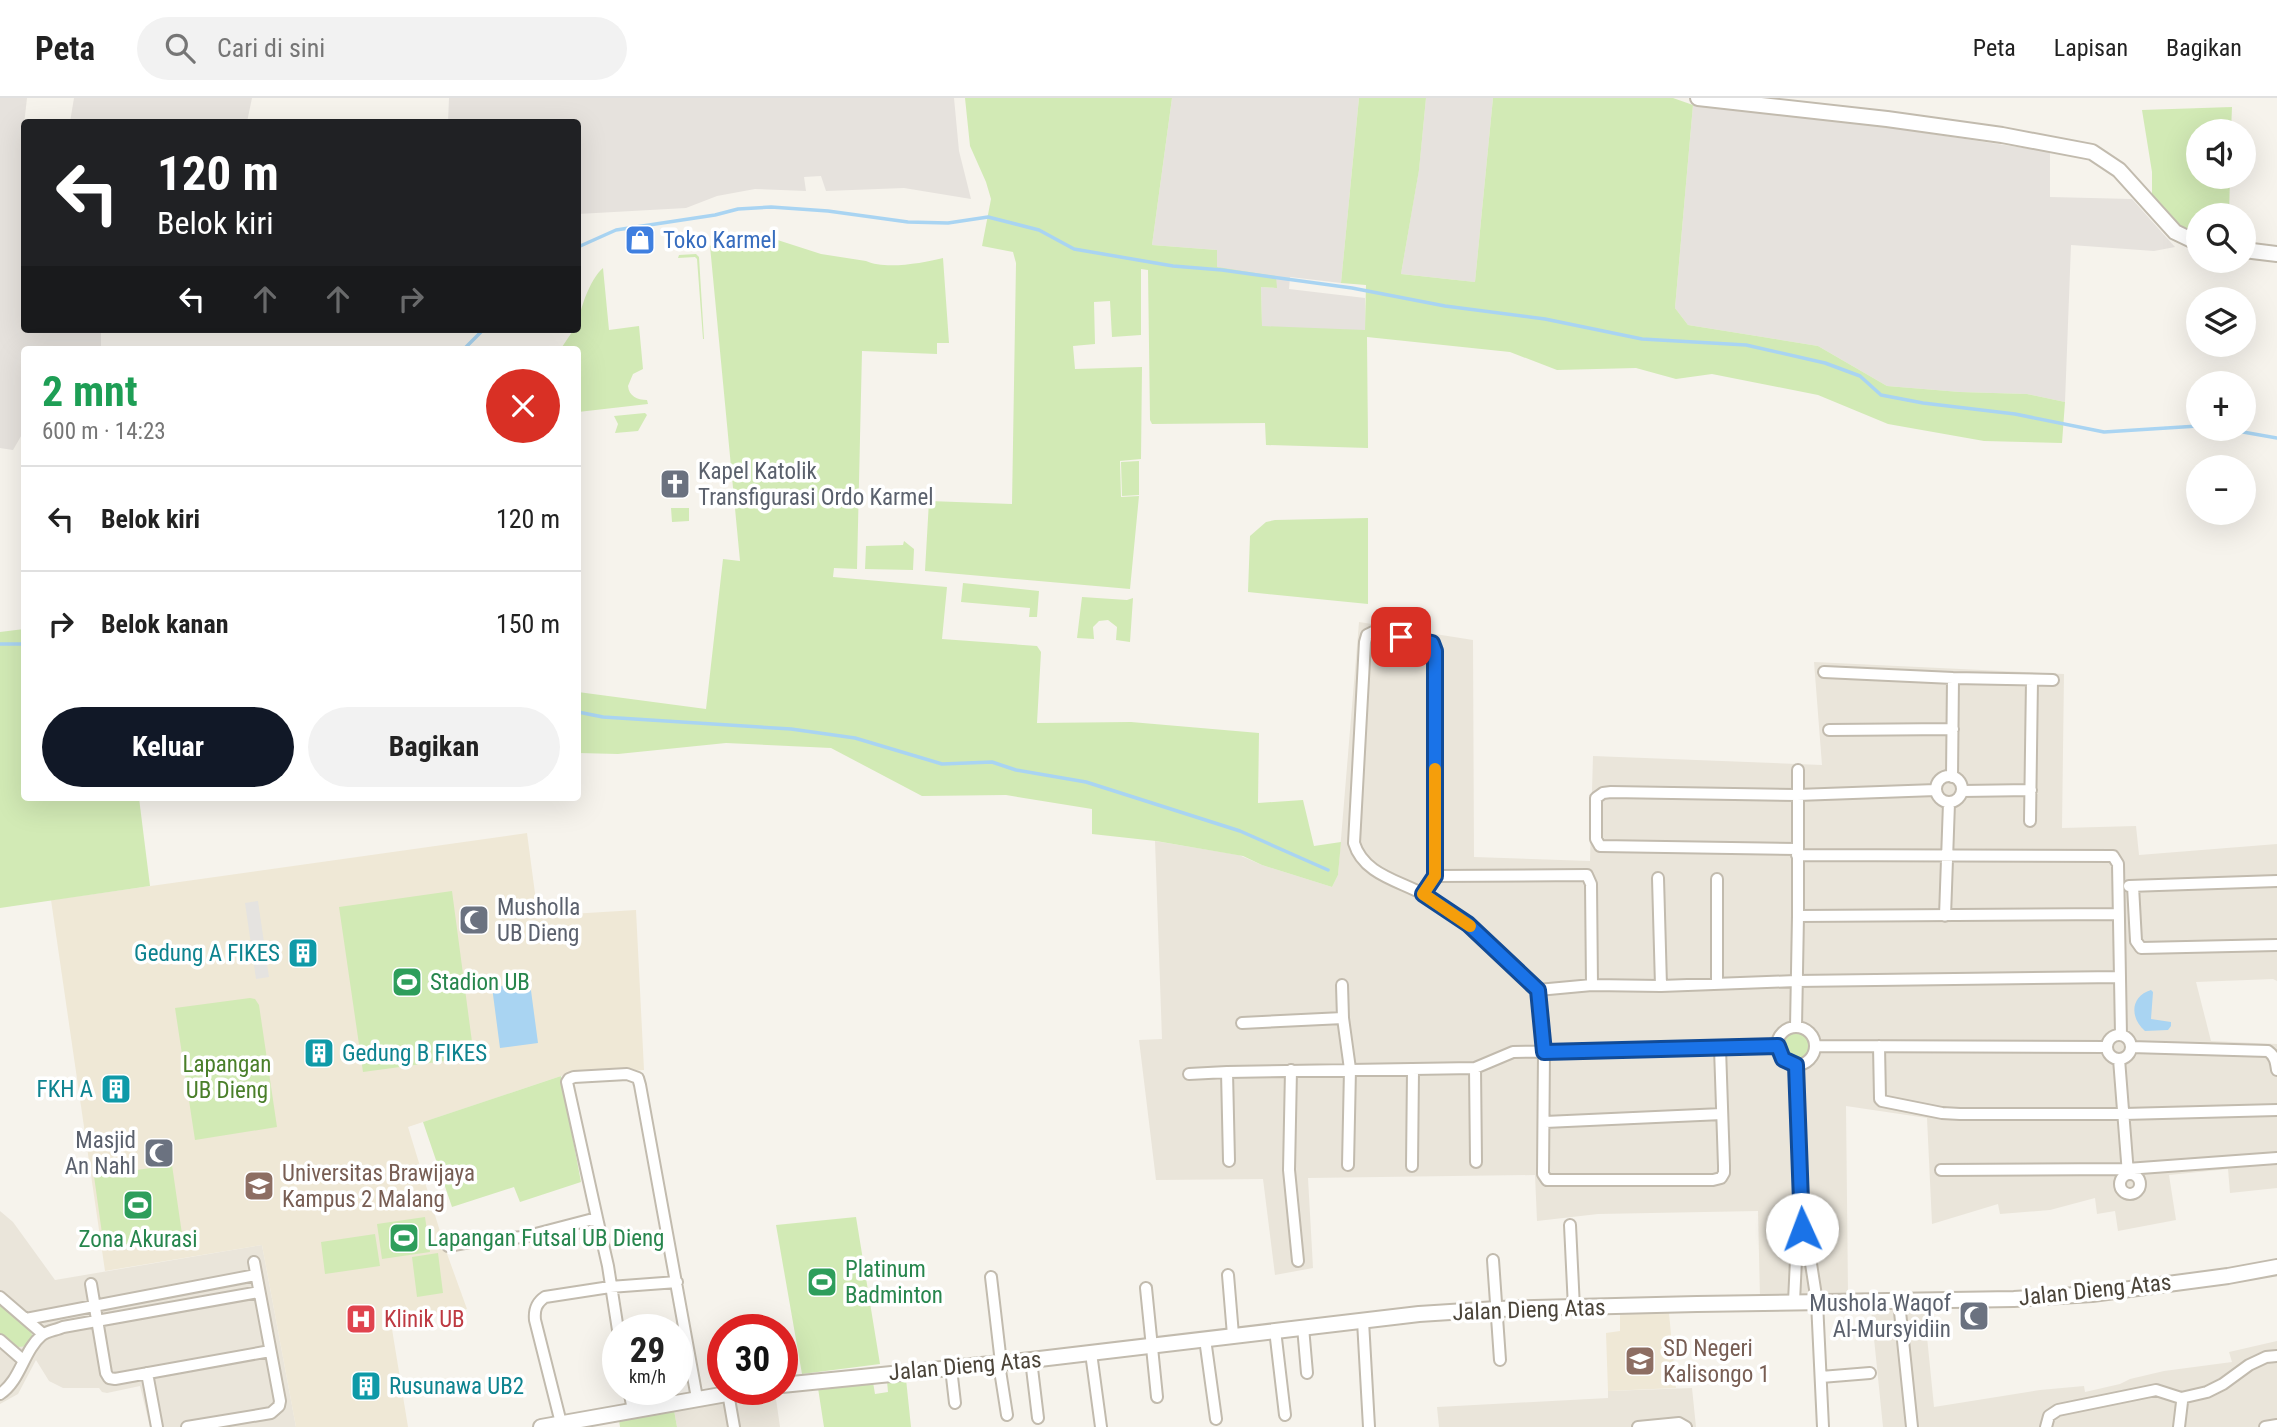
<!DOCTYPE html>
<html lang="id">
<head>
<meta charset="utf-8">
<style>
  body { margin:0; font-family:"Roboto Condensed",sans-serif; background:#f2f2f2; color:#222; height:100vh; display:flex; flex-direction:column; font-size:26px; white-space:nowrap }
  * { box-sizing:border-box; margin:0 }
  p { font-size:23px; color:#767676 }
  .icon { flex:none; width:38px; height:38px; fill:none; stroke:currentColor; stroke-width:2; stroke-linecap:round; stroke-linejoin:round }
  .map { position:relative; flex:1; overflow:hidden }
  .sheet { position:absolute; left:21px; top:248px; width:560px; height:455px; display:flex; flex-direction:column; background:#fff; border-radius:7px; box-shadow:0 7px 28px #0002 }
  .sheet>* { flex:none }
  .banner { position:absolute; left:21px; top:21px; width:560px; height:214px; border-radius:7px; box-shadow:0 7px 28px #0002; background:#202124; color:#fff; overflow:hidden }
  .fabs { position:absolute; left:2186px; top:21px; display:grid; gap:14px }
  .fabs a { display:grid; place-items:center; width:70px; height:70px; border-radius:50%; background:#fff; box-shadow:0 7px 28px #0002; font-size:35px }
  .speed { position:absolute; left:602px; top:1216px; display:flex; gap:14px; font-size:35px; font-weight:700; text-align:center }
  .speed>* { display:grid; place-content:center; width:91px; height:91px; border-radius:50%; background:#fff; box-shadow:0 7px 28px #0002; line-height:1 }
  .speed small { font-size:18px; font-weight:400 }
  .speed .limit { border:10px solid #d22; background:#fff; color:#111 }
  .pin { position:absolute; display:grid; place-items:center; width:60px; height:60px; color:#fff; margin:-30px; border-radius:14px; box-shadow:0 4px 10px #0006 }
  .me { position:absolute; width:77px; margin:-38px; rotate:358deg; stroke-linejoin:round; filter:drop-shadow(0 0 5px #0008) }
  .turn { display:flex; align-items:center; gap:24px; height:147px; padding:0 21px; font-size:32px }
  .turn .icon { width:91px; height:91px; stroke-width:2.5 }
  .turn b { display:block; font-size:49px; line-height:60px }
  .lanes { display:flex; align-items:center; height:66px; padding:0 21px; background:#0003; justify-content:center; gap:35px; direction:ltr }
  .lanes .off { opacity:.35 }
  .round { display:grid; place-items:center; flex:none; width:74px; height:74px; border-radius:37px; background:#f2f2f2 }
  .head { display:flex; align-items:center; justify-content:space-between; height:119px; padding:0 21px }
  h1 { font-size:42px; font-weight:700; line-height:52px; color:#1e9e55 }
  .primary-button { display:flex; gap:14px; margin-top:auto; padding:14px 21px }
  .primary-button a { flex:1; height:80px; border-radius:42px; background:#111827; color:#fff; font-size:28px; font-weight:700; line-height:80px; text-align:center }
  .primary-button a+a { background:#f2f2f2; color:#222 }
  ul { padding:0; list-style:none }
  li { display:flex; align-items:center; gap:21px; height:105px; padding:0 21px; border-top:2px solid #e0e0e0 }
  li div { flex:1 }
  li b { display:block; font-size:26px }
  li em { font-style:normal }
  header { display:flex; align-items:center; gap:42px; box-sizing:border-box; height:98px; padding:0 35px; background:#fff; border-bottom:2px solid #e0e0e0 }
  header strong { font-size:33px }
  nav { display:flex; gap:38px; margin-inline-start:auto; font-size:24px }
  .search { width:490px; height:63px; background:#f2f2f2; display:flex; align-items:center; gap:18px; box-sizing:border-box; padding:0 24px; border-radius:38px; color:#767676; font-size:26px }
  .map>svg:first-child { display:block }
</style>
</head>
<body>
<header>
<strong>Peta</strong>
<div class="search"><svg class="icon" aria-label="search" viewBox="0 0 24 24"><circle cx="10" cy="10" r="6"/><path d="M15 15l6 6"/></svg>Cari di sini</div>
<nav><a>Peta</a><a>Lapisan</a><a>Bagikan</a></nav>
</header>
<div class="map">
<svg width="2277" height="1329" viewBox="0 0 2277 1329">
  <rect width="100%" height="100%" fill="#f6f3ec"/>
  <!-- residential -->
  <path fill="#eae5da" d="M1359,524L1473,542L1474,759L1590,763L1593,658L1822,667L1814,564L2064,576L2062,730L2136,728L2139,757L2277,746V883L2273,881L2196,884L2211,943L2277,946V1090L2230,1095L2228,1071L2169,1077L2176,1122L2118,1133L2115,1113L2097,1116L2095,1100L2050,1112L2000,1116L1998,1106L1932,1126L1927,1020L1846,1008L1848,1196L1760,1200L1758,1113L1598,1116L1537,1123L1535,1077L1308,1080L1313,1170L1275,1177L1263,1081L1156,1082L1139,942L1162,941L1155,743L1239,757L1262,767L1332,789L1338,777Z
    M0,1113L13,1124L55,1182L262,1147L296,1329H150L140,1288L107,1295L102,1294L99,1290H63L49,1283L36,1262L18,1296L0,1306Z
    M1924,1209L1934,1309L2040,1292L2084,1288L2085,1294L2120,1286L2130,1281L2164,1273L2232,1264L2229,1254L2277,1243V1329H1883L1871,1211Z
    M1692,1290L1696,1329H1439L1437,1309L1608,1300V1293Z
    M775,1294L780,1329H677L674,1312Z"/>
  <!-- industrial -->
  <path fill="#e6e2dd" d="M0,0H27L23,35L24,36V231H101V252H24V333L13,352L0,350Z
    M74,0H252L247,24H70Z
    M449,0H954L959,53L971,101L904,90L826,93L821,78L804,79L806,93L755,91L717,98L686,110L578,116V24H448Z
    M1172,0H1359L1341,185L1290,179L1289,191L1365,200L1368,350L1263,268L1261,189L1276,190L1217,169V152L1152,147Z
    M1426,0H1493L1475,184L1401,176L1419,71Z
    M1693,7L1893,30L2050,54V99L2132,101L2175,149L2154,153L2071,147L2065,304L2027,296L1960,294L1887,288L1818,248L1688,227L1675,210Z"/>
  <!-- education -->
  <path fill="#efe8d6" d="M527,735L538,818L636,812L644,972L561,978L408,1029L446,1153L467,1211L391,1225L408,1329H296L262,1147L105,1173L51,802Z
    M1669,1215L1676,1290L1608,1293L1606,1235L1620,1233V1216Z"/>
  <!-- green -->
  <path fill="#d2eab5" d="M965,0H1172L1152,147L1217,152V169L1276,178L1277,190L1261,189L1262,228L1365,232L1366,187L1341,185L1359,0H1426L1419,72L1401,176L1475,184L1493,0H1673L1693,7L1675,210L1688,227L1818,248L1887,288L1960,294L2027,296L2065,304L2062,345L1984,343L1888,326L1818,297L1712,276L1676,281L1636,270L1557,272L1510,254L1367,239L1368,350L1266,347L1265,325L1152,326L1150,322L1148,172L1141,171V237L1112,239L1110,203L1094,204L1095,246L1073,248L1075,271L1142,269L1141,361L1120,363L1121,399L1139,398L1130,491L925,473L929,403L1012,406L1016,165L1013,154L982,148L991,101L986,84L970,48Z
    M2232,9L2231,33H2198V79H2230L2229,117H2198V139L2182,130L2152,97V74L2142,12Z
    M748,135L759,136L821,156L866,163C885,172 923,165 943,160L949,245H937V256L862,253L857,471L834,470L833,479L947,489L942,541L1037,548L1041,554L1037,625L1131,624L1259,635L1258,705L1303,702L1314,748L1341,744L1338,777L1332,789L1262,767L1243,758L1156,743L1092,736V711L1006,697L922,698L831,650L726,645L618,656L578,655V594L706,611L723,461L740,463L710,148L720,142Z
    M696,156L699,159L704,241H703L697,161L695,159L678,160L679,157Z
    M603,170L609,232L639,228L643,271L633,276L628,288C629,298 637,302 647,302L648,306L578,314V252H560L574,231H578C578,214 590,181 603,170Z
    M645,315L647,317L638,333L615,335L618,326L614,318Z
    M1139,363V397L1122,398L1121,364Z
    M671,410H689V423L672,424Z
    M1368,420V506L1248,494L1250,438L1266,424L1275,422Z
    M904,443L914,451L913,472L865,471L866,448L903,447Z
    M963,485L1039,493L1037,519H1029L1030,510L961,504Z
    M1082,499L1127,502L1133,500L1130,544L1116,542L1117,529L1108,522L1099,523L1093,529L1094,541L1077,540Z
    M24,531V700H139L150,788L0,810V534Z
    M452,793L474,959L363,974L339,809Z
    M250,900L255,901L259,907L277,1029L195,1042L175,910Z
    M1784 948a13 13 0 1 1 26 0a13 13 0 1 1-26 0Z
    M561,978L581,1084L520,1104L514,1089L452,1109L423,1024Z
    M172,1067L182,1136L104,1150L94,1078Z
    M425,1119L430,1154L382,1161L377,1126Z
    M856,1119L880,1266L802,1276L776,1127Z
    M375,1136L380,1168L325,1176L321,1144Z
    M438,1155L443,1195L417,1199L412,1159Z
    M0,1205L30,1231L33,1240L28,1248L18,1249L0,1235Z
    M906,1281L911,1329H824L818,1290L873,1284L875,1296L888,1294L887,1283Z
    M674,1312L677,1329H620L619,1322Z"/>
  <!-- parking -->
  <path fill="#e5e3e0" d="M258,803L269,879L256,881L245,805Z"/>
  <!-- water -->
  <path fill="#a9d4f2" d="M530,885L538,945L500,950L492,889Z
    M2151,892L2153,894L2151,921L2171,924V928L2168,932L2145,933C2129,919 2131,898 2151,892Z"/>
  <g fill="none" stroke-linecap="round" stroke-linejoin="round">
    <!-- stream -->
    <path stroke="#a9d4f2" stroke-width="3.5" d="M578,149L616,132L715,117L738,111L771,109L828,113L908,124L948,125L988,119L1039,132L1074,151L1173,168L1222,172L1352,190L1445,208L1545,221L1642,241L1746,247L1825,265L1860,278L1881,297L1923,305L2015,316L2104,334L2198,328
      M463,252L484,231
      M2226,331L2277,340
      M0,546H24
      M578,614L603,619L791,631L855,640L942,666L992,664L1016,672L1086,684L1240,733L1328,772"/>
    <!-- minor casing -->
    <g stroke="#c2bbae" stroke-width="14">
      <path id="minor" d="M1824,574L1953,580L2053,582
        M1829,632L1953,631
        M1798,672V818
        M1936 691a13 13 0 1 1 26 0a13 13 0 1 1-26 0Z
        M1952,679L1953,580
        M1962,693L2031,692
        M2030,723L2032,582
        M1797,751L1600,748L1596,741V700L1603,695L1611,694L1797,697L1936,692
        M1797,757L2113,758L2118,766L2121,937
        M1435,778L1587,777L1591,786L1592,887
        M1658,780L1661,888L1796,883L2120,879
        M1717,781V885
        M2129,788L2277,783
        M2133,788L2136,843L2141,850L2277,847
        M1423,796L1435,778V553L1432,545L1428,543L1373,534L1367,537L1365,544L1354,745C1363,775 1396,782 1421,795C1467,818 1502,856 1538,892L1592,887L1661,888
        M1945,818L1949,705
        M1342,887L1343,920L1350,971L1348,1067
        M1538,892L1544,954L1543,1076L1547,1082H1713L1721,1080L1724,1075V1068L1720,950
        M1242,925L1343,920
        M1796,929L1798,818L2119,816
        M1777 948a19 19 0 1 1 38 0a19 19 0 1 1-38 0Z
        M2107 949a12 12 0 1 1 24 0a12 12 0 1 1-24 0Z
        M1815,948L2106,949
        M1879,948L1880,1001L1882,1003L1942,1015L1960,1016H2124L2277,1012
        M2131,949L2268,953C2275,958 2276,964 2277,972
        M2119,961L2128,1076
        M1796,967L1802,1131L1807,1140L1817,1204L1823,1329
        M1475,970L1476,1064
        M1291,972L1289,1072L1298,1163
        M1227,974L1229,1063
        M1189,976L1227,974L1475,970L1513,954L1778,948
        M1545,1024L1722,1016
        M1412,1068L1413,972
        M1941,1072L2127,1071L2277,1060
        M2120 1086a10 10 0 1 1 20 0a10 10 0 1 1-20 0Z
        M597,1120L567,984L569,981L574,979L627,976L638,980L640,987L697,1300
        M1570,1127L1574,1210
        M448,1148L481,1142L524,1139L597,1120L608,1168L618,1232
        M1493,1162L1500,1262
        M1228,1177L1233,1237
        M991,1179L1001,1265
        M91,1186L106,1275L109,1280L115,1281L270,1253
        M1146,1190L1157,1299
        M0,1199L43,1236
        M1794,1204L1797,1140L1802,1131
        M1899,1204L1912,1329
        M26,1221L256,1177
        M1363,1223L1369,1329
        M1303,1229L1307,1275
        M1275,1232L1285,1317
        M1205,1241L1216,1321
        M0,1242L24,1263
        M1091,1255L1101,1329
        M1031,1262L1038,1320
        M999,1266L1007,1317
        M951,1270L955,1305
        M147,1275L157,1329
        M1821,1279L1870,1275
        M629,1292L633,1312
        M728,1295L734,1329
        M0,1296C21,1282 23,1253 42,1237C47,1233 57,1232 63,1229L259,1194
        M561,1325L535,1222C534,1212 536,1205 545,1199L610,1189L677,1184
        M187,1329L271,1315L279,1308L280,1303L254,1164
        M1638,1329L1679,1325L1686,1329
        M2046,1329L2049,1318L2058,1312L2156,1292L2181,1300L2207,1294L2223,1286L2249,1267L2266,1259L2277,1258
        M2179,1329L2182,1304L2181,1300
        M2265,1329L2277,1327"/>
    </g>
    <!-- tertiary casing -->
    <g stroke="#c2bbae" stroke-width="18">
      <path id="tertiary" d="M1698,0L1887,21L2002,37L2092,54L2119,72L2175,134L2198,145
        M2244,152L2277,156
        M782,1287L1031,1262L1419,1216L1497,1211L1697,1206L2014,1201L2092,1196L2228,1178L2277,1169
        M541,1329L749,1292"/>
    </g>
    <!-- minor -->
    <use href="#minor" stroke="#fff" stroke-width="10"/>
    <!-- tertiary -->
    <use href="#tertiary" stroke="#fff" stroke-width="14"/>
  </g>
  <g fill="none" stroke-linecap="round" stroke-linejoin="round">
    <!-- route casing -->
    <g stroke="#114b97" stroke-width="18">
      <path id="route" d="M1401,539L1432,545L1435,553V778L1423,796L1468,826L1538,892L1544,954L1778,948L1783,961L1796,967L1802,1131"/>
    </g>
    <!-- route -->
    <use href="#route" stroke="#1a73e8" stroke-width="12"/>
    <!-- slow -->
    <path stroke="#f59e0b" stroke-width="12" d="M1435,671V778L1423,796L1470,828"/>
  </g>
  <!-- icons -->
  <defs>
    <g id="shop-square" transform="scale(1.575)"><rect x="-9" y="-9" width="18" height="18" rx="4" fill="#3f7fe0" stroke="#fff"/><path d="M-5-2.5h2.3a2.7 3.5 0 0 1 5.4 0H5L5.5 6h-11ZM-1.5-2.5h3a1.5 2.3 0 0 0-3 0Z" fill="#fff"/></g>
    <g id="church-square" transform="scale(1.575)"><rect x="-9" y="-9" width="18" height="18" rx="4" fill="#6b7280" stroke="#fff"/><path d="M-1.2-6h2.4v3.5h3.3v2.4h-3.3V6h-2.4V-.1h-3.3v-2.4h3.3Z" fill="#fff"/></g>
    <g id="mosque-square" transform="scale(1.575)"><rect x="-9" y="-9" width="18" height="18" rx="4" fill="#6b7280" stroke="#fff"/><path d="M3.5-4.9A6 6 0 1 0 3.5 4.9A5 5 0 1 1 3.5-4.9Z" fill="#fff"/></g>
    <g id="building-square" transform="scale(1.575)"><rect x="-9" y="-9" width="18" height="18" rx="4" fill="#0f9aa8" stroke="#fff"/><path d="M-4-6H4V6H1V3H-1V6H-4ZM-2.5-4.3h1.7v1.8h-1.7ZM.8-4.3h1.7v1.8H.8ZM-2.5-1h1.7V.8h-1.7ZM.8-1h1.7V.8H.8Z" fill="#fff"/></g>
    <g id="stadium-square" transform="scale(1.575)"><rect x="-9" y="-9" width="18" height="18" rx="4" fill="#2e9e5b" stroke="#fff"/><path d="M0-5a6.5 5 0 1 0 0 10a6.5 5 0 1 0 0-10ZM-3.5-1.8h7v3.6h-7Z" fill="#fff"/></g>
    <g id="university-square" transform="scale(1.575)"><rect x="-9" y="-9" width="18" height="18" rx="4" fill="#8d6e63" stroke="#fff"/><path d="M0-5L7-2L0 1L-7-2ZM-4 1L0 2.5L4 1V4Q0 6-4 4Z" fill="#fff"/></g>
    <g id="hospital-square" transform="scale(1.575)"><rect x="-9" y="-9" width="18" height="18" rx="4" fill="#e0444e" stroke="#fff"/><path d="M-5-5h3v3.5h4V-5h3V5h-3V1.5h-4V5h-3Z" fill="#fff"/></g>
    <g id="school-square" transform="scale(1.575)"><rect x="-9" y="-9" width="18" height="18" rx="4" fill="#8d6e63" stroke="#fff"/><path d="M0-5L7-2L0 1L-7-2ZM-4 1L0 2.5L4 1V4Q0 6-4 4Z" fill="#fff"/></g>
  </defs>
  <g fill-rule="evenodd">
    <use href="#shop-square" x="640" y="142"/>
    <use href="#church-square" x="675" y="386"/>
    <use href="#mosque-square" x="474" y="822"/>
    <use href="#building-square" x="303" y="855"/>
    <use href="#stadium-square" x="407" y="884"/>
    <use href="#building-square" x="319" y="955"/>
    <use href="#building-square" x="116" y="991"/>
    <use href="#mosque-square" x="159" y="1055"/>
    <use href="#university-square" x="259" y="1088"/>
    <use href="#stadium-square" x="138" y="1107"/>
    <use href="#stadium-square" x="404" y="1140"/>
    <use href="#stadium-square" x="822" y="1184"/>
    <use href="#mosque-square" x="1974" y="1218"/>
    <use href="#hospital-square" x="361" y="1221"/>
    <use href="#school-square" x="1640" y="1263"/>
    <use href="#building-square" x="366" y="1288"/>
  </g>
  <g text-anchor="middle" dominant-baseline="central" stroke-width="7" stroke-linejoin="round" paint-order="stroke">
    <!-- shop labels -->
    <g font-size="23" fill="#366cbe" stroke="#fff" text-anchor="start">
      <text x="663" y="142">Toko Karmel</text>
    </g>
    <!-- worship labels -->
    <g font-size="23" fill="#5b616d" stroke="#fff" text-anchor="start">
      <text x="698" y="373">Kapel Katolik<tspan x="698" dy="26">Transfigurasi Ordo Karmel</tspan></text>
      <text x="497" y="809">Musholla<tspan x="497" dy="26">UB Dieng</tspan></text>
      <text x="136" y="1042" text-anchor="end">Masjid<tspan x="136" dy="26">An Nahl</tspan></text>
      <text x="1951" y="1205" text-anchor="end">Mushola Waqof<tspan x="1951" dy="26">Al-Mursyidiin</tspan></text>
    </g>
    <!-- culture labels -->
    <g font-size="23" fill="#0d838f" stroke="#fff" text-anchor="end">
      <text x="280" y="855">Gedung A FIKES</text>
      <text x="342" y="955" text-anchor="start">Gedung B FIKES</text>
      <text x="93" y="991">FKH A</text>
      <text x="389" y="1288" text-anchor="start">Rusunawa UB2</text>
    </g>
    <!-- leisure labels -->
    <g font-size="23" fill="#27864d" stroke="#fff" text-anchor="start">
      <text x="430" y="884">Stadion UB</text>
      <text x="427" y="1140">Lapangan Futsal UB Dieng</text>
      <text x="138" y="1141" text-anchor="middle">Zona Akurasi</text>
      <text x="845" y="1171">Platinum<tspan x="845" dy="26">Badminton</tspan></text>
    </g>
    <!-- park labels -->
    <g font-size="23" fill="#4a7f2a" stroke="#fff">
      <text x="227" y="966">Lapangan<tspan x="227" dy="26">UB Dieng</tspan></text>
    </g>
    <!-- education labels -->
    <g font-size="23" fill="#785e54" stroke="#fff" text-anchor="start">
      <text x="282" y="1075">Universitas Brawijaya<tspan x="282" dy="26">Kampus 2 Malang</tspan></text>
      <text x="1663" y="1250">SD Negeri<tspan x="1663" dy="26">Kalisongo 1</tspan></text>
    </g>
    <!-- street labels -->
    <g font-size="23" fill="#4b4439" stroke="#fff">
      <text transform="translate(2095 1192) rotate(-6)">Jalan Dieng Atas</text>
      <text transform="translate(1529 1212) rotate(-2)">Jalan Dieng Atas</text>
      <text transform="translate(965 1268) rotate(-5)">Jalan Dieng Atas</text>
    </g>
    <!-- health labels -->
    <g font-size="23" fill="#be3a42" stroke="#fff" text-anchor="start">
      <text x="384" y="1221">Klinik UB</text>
    </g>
  </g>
</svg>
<div class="fabs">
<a><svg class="icon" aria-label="sound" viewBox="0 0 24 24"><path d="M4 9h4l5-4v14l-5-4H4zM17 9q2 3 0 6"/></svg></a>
<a><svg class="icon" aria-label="search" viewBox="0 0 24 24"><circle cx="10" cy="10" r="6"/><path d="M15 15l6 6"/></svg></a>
<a><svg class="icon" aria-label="layers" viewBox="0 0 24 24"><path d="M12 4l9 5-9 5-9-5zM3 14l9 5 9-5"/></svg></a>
<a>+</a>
<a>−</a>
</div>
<div class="speed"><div>29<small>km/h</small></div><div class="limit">30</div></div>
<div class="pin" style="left:1401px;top:539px;background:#d93025"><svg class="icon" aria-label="arrive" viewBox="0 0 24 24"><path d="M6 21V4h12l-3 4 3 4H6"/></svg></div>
<svg class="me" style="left:1802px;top:1131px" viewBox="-20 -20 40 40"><circle r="19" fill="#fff"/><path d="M0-13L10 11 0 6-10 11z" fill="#1a73e8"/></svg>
<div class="banner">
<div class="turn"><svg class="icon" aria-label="left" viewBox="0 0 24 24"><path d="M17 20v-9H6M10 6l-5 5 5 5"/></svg><div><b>120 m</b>Belok kiri</div></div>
<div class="lanes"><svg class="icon" aria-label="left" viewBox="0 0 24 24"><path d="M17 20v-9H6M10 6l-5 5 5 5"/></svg><svg class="icon off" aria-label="ahead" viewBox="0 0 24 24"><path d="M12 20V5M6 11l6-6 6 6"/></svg><svg class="icon off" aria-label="ahead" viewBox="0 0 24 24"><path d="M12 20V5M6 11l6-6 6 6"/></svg><svg class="icon off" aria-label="right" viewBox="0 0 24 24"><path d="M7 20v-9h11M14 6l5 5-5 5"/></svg></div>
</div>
<section class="sheet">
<div class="head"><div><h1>2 mnt</h1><p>600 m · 14:23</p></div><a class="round" style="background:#d93025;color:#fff"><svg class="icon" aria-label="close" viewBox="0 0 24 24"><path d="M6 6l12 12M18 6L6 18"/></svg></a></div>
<ul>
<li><svg class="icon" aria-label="left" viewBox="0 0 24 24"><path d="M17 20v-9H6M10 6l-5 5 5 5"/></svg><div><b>Belok kiri</b></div><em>120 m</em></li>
<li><svg class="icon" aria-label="right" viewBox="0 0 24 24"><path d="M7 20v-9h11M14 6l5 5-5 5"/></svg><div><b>Belok kanan</b></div><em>150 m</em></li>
</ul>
<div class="primary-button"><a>Keluar</a><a>Bagikan</a></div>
</section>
</div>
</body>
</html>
